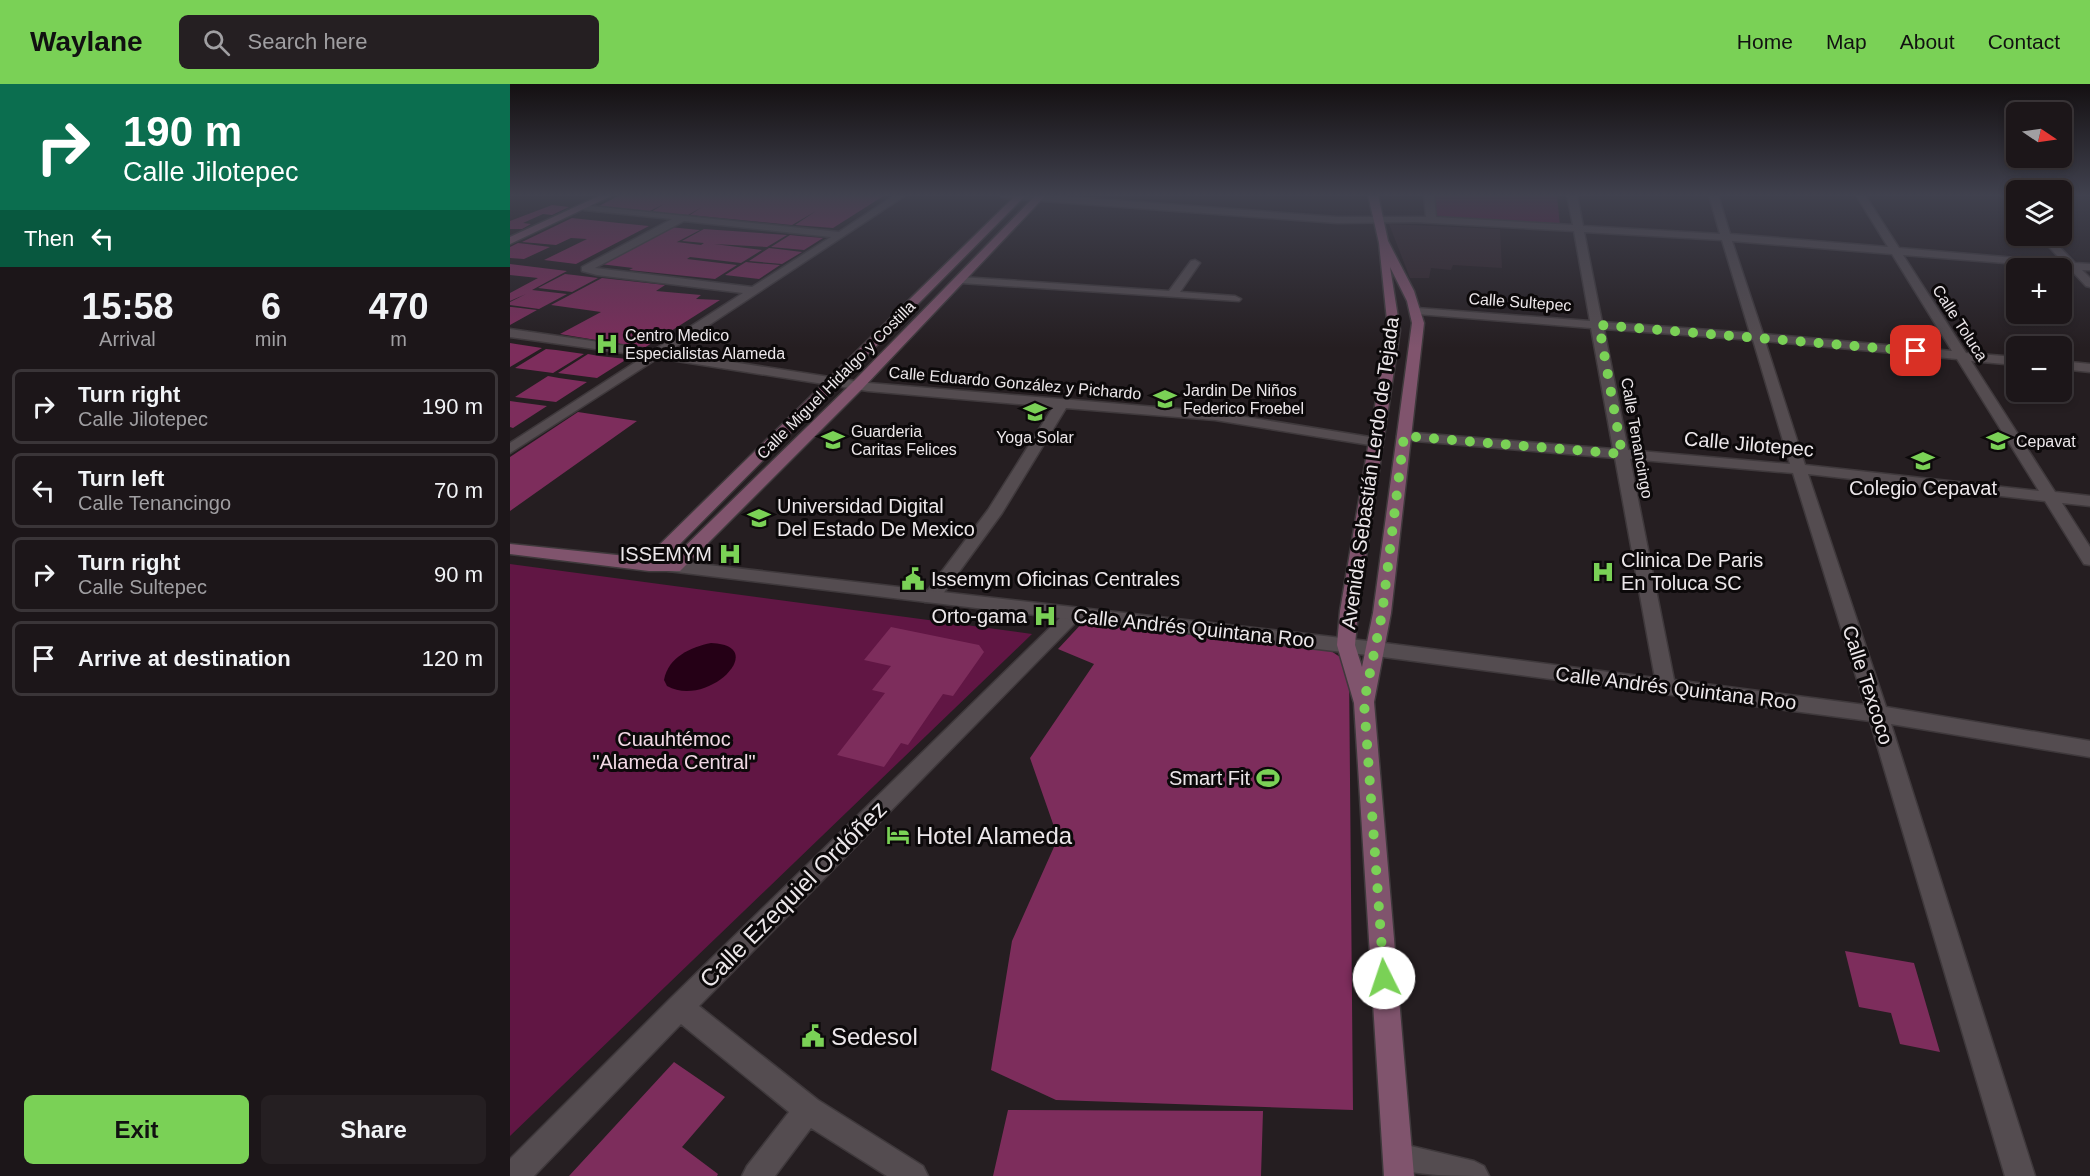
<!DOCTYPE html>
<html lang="en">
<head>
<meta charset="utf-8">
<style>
  body { margin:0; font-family:Helvetica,sans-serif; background:#251f22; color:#f1f3f6; height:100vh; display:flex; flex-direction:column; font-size:22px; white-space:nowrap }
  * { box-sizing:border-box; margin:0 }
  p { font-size:20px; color:#a09fa2 }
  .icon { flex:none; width:33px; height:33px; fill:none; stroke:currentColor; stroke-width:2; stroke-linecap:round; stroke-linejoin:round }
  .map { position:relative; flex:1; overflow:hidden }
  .panel { display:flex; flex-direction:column; background:#1c1619; width:510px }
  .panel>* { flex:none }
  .top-card { background:#0b6e4f; color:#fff; overflow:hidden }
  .needle { width:39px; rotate:103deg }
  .tools { position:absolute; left:1496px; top:18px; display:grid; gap:12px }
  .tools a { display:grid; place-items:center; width:66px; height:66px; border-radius:9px; background:#1c1619; box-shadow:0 3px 9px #0003,0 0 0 2px #3a3538; font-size:30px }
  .pin { position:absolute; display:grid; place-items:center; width:51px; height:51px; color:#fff; margin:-26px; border-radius:12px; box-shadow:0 3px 9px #0006 }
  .me { position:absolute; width:66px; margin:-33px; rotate:356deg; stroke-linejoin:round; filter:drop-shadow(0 0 4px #0008) }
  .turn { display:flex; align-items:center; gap:21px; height:126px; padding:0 24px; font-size:27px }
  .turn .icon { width:78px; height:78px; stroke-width:2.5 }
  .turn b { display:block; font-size:42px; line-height:51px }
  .then { display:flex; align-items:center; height:57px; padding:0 24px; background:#0003; gap:12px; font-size:22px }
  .eta { display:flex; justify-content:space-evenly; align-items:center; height:102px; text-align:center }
  .eta b { font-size:36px; font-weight:700; line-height:42px }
  .cta { display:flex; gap:12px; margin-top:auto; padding:12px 24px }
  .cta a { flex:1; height:69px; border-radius:9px; background:#7ad156; color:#111; font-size:24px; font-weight:700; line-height:69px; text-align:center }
  .cta a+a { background:#251f22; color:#f1f3f6 }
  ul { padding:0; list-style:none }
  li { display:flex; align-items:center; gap:18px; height:75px; margin:0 12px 9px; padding:0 12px; border:3px solid #3a3538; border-radius:9px }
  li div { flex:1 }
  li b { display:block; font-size:22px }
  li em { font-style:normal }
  header { display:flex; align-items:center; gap:36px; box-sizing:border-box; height:84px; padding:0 30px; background:#7ad156; color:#111 }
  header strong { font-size:28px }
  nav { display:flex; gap:33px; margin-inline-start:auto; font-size:21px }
  .search { width:420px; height:54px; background:#251f22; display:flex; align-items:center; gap:15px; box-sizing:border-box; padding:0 21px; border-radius:9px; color:#a09fa2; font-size:22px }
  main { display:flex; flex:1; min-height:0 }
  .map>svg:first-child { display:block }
</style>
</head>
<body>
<header>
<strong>Waylane</strong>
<div class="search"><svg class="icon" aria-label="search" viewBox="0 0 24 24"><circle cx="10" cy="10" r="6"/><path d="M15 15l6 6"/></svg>Search here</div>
<nav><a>Home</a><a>Map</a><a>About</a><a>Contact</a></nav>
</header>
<main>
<section class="panel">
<div class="top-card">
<div class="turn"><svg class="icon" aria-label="right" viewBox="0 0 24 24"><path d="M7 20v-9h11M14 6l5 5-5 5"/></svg><div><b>190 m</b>Calle Jilotepec</div></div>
<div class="then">Then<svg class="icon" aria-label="left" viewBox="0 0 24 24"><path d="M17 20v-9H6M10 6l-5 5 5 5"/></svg></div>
</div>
<div class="eta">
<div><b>15:58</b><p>Arrival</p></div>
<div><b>6</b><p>min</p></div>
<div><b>470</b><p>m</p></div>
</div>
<ul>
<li><svg class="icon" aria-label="right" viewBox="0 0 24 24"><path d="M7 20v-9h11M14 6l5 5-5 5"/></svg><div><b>Turn right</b><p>Calle Jilotepec</p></div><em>190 m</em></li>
<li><svg class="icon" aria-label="left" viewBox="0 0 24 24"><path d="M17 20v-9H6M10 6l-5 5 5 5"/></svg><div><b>Turn left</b><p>Calle Tenancingo</p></div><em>70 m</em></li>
<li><svg class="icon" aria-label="right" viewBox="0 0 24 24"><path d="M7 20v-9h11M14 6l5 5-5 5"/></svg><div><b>Turn right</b><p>Calle Sultepec</p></div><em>90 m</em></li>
<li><svg class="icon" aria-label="arrive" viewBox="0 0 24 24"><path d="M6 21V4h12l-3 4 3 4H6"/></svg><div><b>Arrive at destination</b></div><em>120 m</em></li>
</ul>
<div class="cta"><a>Exit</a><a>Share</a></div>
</section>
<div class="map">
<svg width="1580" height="1092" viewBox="0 0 1580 1092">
  <rect width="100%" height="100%" fill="#251e21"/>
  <!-- built -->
  <path fill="#33262c" d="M879,140L990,145L992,184L943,181L941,186L921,184L919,194H900Z"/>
  <!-- green -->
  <path fill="#611644" d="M923,111H1047L1050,142L924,135Z
    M0,480L522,550L0,1052Z"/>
  <!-- water -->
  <path fill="#250016" d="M201,559C261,561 198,625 157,602L154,596C158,573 181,563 201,559Z"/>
  <!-- building -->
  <path fill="#7d2d5c" d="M110,111H375L323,144L285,141L306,127L282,141L180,131L192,123L178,131L141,128L154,120L138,128L89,122Z
    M42,121L59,123L42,131L33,130L13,139L21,140L12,145H0V137Z
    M62,134L109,139L139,142L66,180L34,176L77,155L61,154L46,161L12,158Z
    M159,143L190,146L144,170L167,158L191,161L194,159L172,157L194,145L277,151L257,163L204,160L252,166L231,179L180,173L177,175L227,181L205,195L119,186L123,184L90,180Z
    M280,151L289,152L313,154L294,166L261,163Z
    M8,159L17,160L40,163L14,175L0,174V163Z
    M259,164L268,165L292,168L272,180L239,177Z
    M236,178L245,179L270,181L249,195L215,191Z
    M0,180L57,187L22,206L57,210L29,225L0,221V218L16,210L0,217V209L28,194L0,191Z
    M55,190L64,191L88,194L62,208L28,204Z
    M92,194L155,201L146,207L191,211L186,215L210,216L134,264L50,250L91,228L41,221Z
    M0,223H2L27,226L0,241Z
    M0,259L6,260L32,264L0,283Z
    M36,265L46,266L74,270L43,289L5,284Z
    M78,270L89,272L117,275L87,294L48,289Z
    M38,292L49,294L77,298L46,318L5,313Z
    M0,317L7,318L37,322L3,344L0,343Z
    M68,328L127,337L0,427V373Z
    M575,536L818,565L836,577L839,584L843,1026L546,1016L481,986L502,857L548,754L520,674L584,580L548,565Z
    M381,543L469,561L474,568L443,612L433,610L398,661L391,659L374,683L327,671L375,609L362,606L381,582L354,576Z
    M1335,867L1404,879L1430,968L1390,960L1381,929L1349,923Z
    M164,978L215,1013L172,1063L208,1090L207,1092H59Z
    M498,1026L753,1027L751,1092H483Z"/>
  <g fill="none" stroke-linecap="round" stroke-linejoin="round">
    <!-- minor casing -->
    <g stroke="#3f393c" stroke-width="3">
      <path id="minor" d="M385,111H396L158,268L358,299L705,328L866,354L873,358L866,362L705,336L556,324L492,429L427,518H415L412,514L478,426L543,323L358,307L148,274L0,369V359L135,272L0,253V245L144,266L233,209L87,191L72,187V183L162,135L74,126L69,123L71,121L329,148ZM174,137L321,153L242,203L85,184Z
        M489,111H535L827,133H916L914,111H924L926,133L1063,141L1057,111H1067L1073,142L1210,150L1199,111H1208L1220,150L1378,163L1346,111H1355L1389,164L1553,178L1529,152H1539L1565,179L1580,180V186H1572L1580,194V203L1576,202L1559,184L1393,171L1456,269L1506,273V281L1461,277L1545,408L1580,412V422L1552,419L1580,463V481L1574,480L1535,417L1298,390L1376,623L1580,657V673L1381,640L1525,1092H1495L1360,637L866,572L860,570L857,565L860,560L866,558L1145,594L1105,374L894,356L887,352L894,348L1103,365L1081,244L907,230L901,227L907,224L1080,237L1064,147L905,138L827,139L493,114ZM1074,148L1212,156L1240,249L1092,238ZM1222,157L1382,170L1442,267L1253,250ZM1094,245L1243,256L1280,380L1118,366ZM1255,257L1447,275L1529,407L1295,381ZM1120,375L1283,389L1355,621L1164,596Z
        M1491,111H1500L1506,117V126Z
        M685,176L690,179L670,208L725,212L731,215L729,217L451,199L446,196L451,193L659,207L681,177Z
        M1551,277L1580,280V288L1551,285Z
        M564,524L570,526L573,530L570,534L189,922L308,1016L413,1082L418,1092H377L301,1044L265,1092H232L237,1082L279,1028L171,940L24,1092H0V1075L161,914L558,526Z
        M888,1059L964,1077L974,1082L979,1092C945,1092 910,1092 878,1083L874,1073L878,1063Z"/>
    </g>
    <!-- tertiary casing -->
    <g stroke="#3f393c" stroke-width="3">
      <path id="tertiary" d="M164,477L866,558L872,560L875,565L872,570L866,572L158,487L156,483L158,479Z"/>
    </g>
    <!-- secondary casing -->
    <g stroke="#3f393c" stroke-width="3">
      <path id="secondary" d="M91,111H103L0,160V153Z
        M506,111H516L154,476L160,477L343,298L526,111H536L353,304L170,487H139L0,470V460L136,474Z
        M858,111H868L878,157L904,207L914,239L881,529L864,618L904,1092H874L844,619L827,561L830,527L878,246L869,159ZM880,183L897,217L902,239L863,529L852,583L845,561L848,527L890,246Z"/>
    </g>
    <!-- minor -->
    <use href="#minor" fill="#544c50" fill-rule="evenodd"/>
    <!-- tertiary -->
    <use href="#tertiary" fill="#544c50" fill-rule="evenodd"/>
    <!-- secondary -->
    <use href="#secondary" fill="#80546d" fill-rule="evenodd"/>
  </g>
  <!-- sky -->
  <linearGradient id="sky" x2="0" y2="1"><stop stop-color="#141012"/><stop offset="0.42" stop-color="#40414e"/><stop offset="1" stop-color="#40414e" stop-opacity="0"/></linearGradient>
  <rect width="1580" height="264" fill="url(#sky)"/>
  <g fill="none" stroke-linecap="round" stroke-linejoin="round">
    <!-- route -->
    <path stroke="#7ad156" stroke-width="10" stroke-dasharray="0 18" d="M874,894L854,618L872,530L894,352L1112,370L1089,241L1406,267"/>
  </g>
  <!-- icons -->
  <defs>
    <g id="hospital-bare" transform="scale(1.8)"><path d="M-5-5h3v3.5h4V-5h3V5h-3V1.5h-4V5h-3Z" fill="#7ad156" stroke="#0c090a" stroke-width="2.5" paint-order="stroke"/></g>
    <g id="school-bare" transform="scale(1.8)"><path d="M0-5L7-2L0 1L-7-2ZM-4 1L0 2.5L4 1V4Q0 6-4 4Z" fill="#7ad156" stroke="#0c090a" stroke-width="2.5" paint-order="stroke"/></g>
    <g id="university-bare" transform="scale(1.8)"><path d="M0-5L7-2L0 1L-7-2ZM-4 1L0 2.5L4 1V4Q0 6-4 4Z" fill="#7ad156" stroke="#0c090a" stroke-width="2.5" paint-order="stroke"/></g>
    <g id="civic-bare" transform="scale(1.8)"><path d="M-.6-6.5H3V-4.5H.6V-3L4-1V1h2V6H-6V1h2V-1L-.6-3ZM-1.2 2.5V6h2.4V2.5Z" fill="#7ad156" stroke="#0c090a" stroke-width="2.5" paint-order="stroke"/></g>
    <g id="stadium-bare" transform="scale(1.8)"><path d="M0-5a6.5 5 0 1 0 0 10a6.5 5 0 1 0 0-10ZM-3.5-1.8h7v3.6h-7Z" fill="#7ad156" stroke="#0c090a" stroke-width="2.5" paint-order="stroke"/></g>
    <g id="hotel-bare" transform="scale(1.8)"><path d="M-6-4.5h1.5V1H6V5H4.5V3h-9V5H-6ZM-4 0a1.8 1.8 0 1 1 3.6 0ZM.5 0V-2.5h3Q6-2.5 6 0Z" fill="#7ad156" stroke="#0c090a" stroke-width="2.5" paint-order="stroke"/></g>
  </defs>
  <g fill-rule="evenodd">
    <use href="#hospital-bare" x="97" y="260"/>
    <use href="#school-bare" x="655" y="315"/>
    <use href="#school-bare" x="525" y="328"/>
    <use href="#school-bare" x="323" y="356"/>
    <use href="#school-bare" x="1488" y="357"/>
    <use href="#school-bare" x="1413" y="377"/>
    <use href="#university-bare" x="249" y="434"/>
    <use href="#hospital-bare" x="220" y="470"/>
    <use href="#hospital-bare" x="1093" y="488"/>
    <use href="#civic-bare" x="403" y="495"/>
    <use href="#hospital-bare" x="535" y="532"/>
    <use href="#stadium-bare" x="758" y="694"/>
    <use href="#hotel-bare" x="388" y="751"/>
    <use href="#civic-bare" x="303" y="952"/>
  </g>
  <g text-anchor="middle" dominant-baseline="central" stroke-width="6" stroke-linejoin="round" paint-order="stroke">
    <!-- far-street labels -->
    <g font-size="16" fill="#ece7ea" stroke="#0c090a">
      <text transform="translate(1010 218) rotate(4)">Calle Sultepec</text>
      <text transform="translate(1450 239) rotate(57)">Calle Toluca</text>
      <text transform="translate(326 296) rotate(-45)">Calle Miguel Hidalgo y Costilla</text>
      <text transform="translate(505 299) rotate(5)">Calle Eduardo González y Pichardo</text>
      <text transform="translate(1127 354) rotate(80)">Calle Tenancingo</text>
    </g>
    <!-- far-poi labels -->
    <g font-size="16" fill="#ece7ea" stroke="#0c090a" text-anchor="start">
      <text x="115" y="251">Centro Medico<tspan x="115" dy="18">Especialistas Alameda</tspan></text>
      <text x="673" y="306">Jardin De Niños<tspan x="673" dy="18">Federico Froebel</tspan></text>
      <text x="341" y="347">Guarderia<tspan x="341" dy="18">Caritas Felices</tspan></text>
      <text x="525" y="353" text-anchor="middle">Yoga Solar</text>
      <text x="1506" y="357">Cepavat</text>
    </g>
    <!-- street labels -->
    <g font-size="20" fill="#ece7ea" stroke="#0c090a">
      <text transform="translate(1239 360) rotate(5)">Calle Jilotepec</text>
      <text transform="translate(860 389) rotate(-82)">Avenida Sebastián Lerdo de Tejada</text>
      <text transform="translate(684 544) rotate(6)">Calle Andrés Quintana Roo</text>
      <text transform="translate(1358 601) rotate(72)">Calle Texcoco</text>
      <text transform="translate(1166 604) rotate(7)">Calle Andrés Quintana Roo</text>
    </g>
    <!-- poi labels -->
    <g font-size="20" fill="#ece7ea" stroke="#0c090a" text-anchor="start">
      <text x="1413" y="404" text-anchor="middle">Colegio Cepavat</text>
      <text x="267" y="422">Universidad Digital<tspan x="267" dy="23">Del Estado De Mexico</tspan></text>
      <text x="202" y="470" text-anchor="end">ISSEMYM</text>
      <text x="1111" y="476">Clinica De Paris<tspan x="1111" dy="23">En Toluca SC</tspan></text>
      <text x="421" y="495">Issemym Oficinas Centrales</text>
      <text x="517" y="532" text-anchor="end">Orto-gama</text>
      <text x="740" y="694" text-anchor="end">Smart Fit</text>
    </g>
    <!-- park labels -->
    <g font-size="20" fill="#f2d9e5" stroke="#0c090a">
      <text x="164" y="655">Cuauhtémoc<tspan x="164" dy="23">"Alameda Central"</tspan></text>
    </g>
    <!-- near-poi labels -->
    <g font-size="24" fill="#ece7ea" stroke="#0c090a" text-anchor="start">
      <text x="406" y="751">Hotel Alameda</text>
      <text x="321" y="952">Sedesol</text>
    </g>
    <!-- near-street labels -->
    <g font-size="24" fill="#ece7ea" stroke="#0c090a">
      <text transform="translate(283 810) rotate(-45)">Calle Ezequiel Ordóñez</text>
    </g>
  </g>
</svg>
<div class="tools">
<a><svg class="needle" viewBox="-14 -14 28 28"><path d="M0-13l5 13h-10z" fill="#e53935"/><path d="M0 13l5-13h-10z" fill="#a09fa2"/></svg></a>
<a><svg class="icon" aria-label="layers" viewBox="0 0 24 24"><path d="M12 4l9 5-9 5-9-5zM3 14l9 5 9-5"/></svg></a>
<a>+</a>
<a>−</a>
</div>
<div class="pin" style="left:1406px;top:267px;background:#d93025"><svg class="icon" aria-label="arrive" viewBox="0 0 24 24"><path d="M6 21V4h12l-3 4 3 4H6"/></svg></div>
<svg class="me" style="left:874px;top:894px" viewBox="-20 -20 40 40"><circle r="19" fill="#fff"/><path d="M0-13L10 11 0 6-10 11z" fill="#7ad156"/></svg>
</div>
</main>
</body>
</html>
